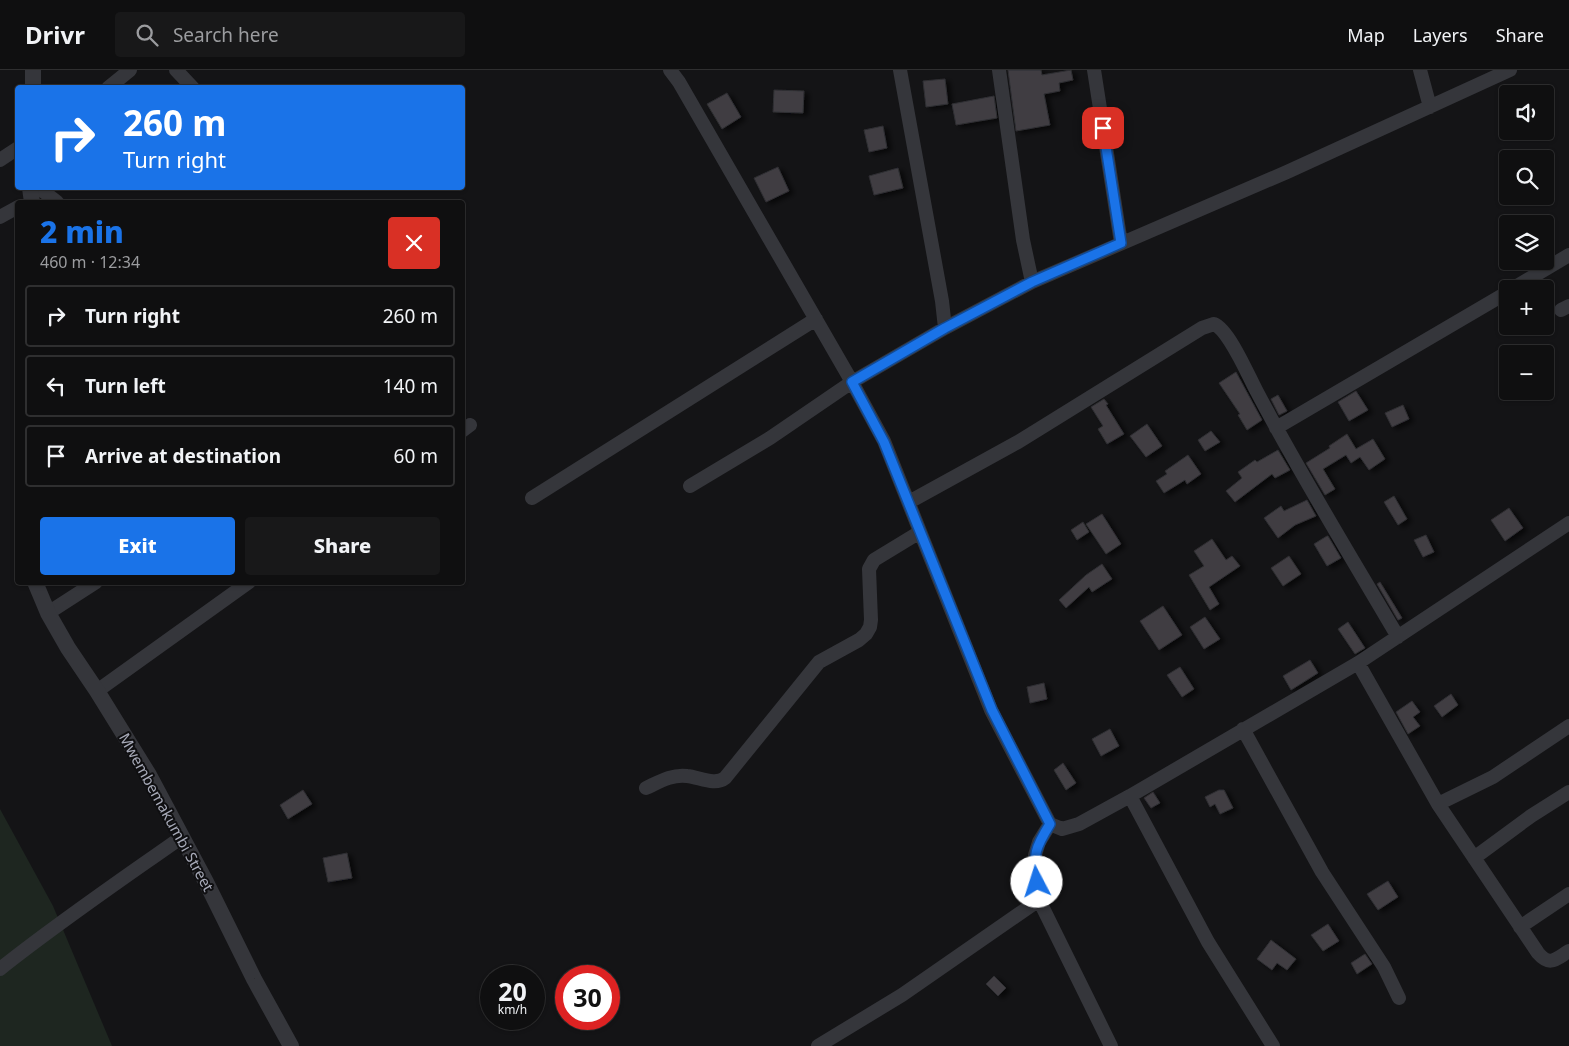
<!DOCTYPE html>
<html lang="en">
<head>
<meta charset="utf-8">
<style>
  body { margin:0; font-family:"Noto Sans",sans-serif; background:#181819; color:#f1f3f6; height:100vh; display:flex; flex-direction:column; font-size:19px; white-space:nowrap }
  * { box-sizing:border-box; margin:0 }
  p { font-size:16px; color:#9b9c9f }
  .icon { flex:none; width:28px; height:28px; fill:none; stroke:currentColor; stroke-width:2; stroke-linecap:round; stroke-linejoin:round }
  .map { position:relative; flex:1; overflow:hidden }
  .panel { position:absolute; left:15px; top:130px; width:450px; height:385px; display:flex; flex-direction:column; background:#0f0f10; border-radius:5px; box-shadow:0 1px 4px #0004,0 0 0 1px #2f2f30 }
  .panel>* { flex:none }
  .hud { position:absolute; left:15px; top:15px; width:450px; height:105px; border-radius:5px; box-shadow:0 1px 4px #0004,0 0 0 1px #2f2f30; background:#1a73e8; color:#fff; overflow:hidden }
  .buttons { position:absolute; left:1499px; top:15px; display:grid; gap:10px }
  .buttons a { display:grid; place-items:center; width:55px; height:55px; border-radius:5px; background:#0f0f10; box-shadow:0 1px 4px #0004,0 0 0 1px #2f2f30; font-size:25px }
  .speed { position:absolute; left:480px; top:895px; display:flex; gap:10px; font-size:25px; font-weight:700; text-align:center }
  .speed>* { display:grid; place-content:center; width:65px; height:65px; border-radius:50%; background:#0f0f10; box-shadow:0 1px 4px #0004,0 0 0 1px #2f2f30; line-height:1 }
  .speed small { font-size:12px; font-weight:400 }
  .speed .limit { border:8px solid #d22; background:#fff; color:#111 }
  .pin { position:absolute; display:grid; place-items:center; width:42px; height:42px; color:#fff; margin:-21px; border-radius:10px; box-shadow:0 2px 8px #0006 }
  .me { position:absolute; width:55px; margin:-28px; rotate:355deg; stroke-linejoin:round; filter:drop-shadow(0 0 4px #0008) }
  .turn { display:flex; align-items:center; gap:18px; height:105px; padding:0 25px; font-size:22px }
  .turn .icon { width:65px; height:65px; stroke-width:2.5 }
  .turn b { display:block; font-size:35px; line-height:42px }
  .round { display:grid; place-items:center; flex:none; width:52px; height:52px; border-radius:5px; background:#181819 }
  .summary { display:flex; align-items:center; justify-content:space-between; height:85px; padding:0 25px }
  h1 { font-size:30px; font-weight:800; line-height:38px; color:#1a73e8 }
  .primary-button { display:flex; gap:10px; margin-top:auto; padding:10px 25px }
  .primary-button a { flex:1; height:58px; border-radius:5px; background:#1a73e8; color:#fff; font-size:20px; font-weight:800; line-height:58px; text-align:center }
  .primary-button a+a { background:#181819; color:#f1f3f6 }
  ul { padding:0; list-style:none }
  li { display:flex; align-items:center; gap:15px; height:62px; margin:0 10px 8px; padding:0 15px; border:2px solid #2f2f30; border-radius:5px }
  li div { flex:1 }
  li b { display:block; font-size:19px }
  li em { font-style:normal }
  header { display:flex; align-items:center; gap:30px; box-sizing:border-box; height:70px; padding:0 25px; background:#0f0f10; border-bottom:1px solid #2f2f30 }
  header strong { font-size:24px }
  nav { display:flex; gap:28px; margin-inline-start:auto; font-size:18px }
  .search { width:350px; height:45px; background:#181819; display:flex; align-items:center; gap:12px; box-sizing:border-box; padding:0 18px; border-radius:5px; color:#9b9c9f; font-size:19px }
  .map>svg:first-child { display:block }
</style>
</head>
<body>
<header>
<strong>Drivr</strong>
<div class="search"><svg class="icon" aria-label="search" viewBox="0 0 24 24"><circle cx="10" cy="10" r="6"/><path d="M15 15l6 6"/></svg>Search here</div>
<nav><a>Map</a><a>Layers</a><a>Share</a></nav>
</header>
<div class="map">
<svg width="1569" height="976" viewBox="0 0 1569 976">
  <defs>
    <filter id="shadow"><feDropShadow dx="4.5" dy="2.5" stdDeviation="2.5" flood-color="#0009"/></filter>
  </defs>
  <rect width="100%" height="100%" fill="#141416"/>
  <!-- green -->
  <path fill="#1e2620" d="M0,739L53,836L112,976H0Z"/>
  <!-- building -->
  <path fill="#3f3e43" stroke="#2f2e32" filter="url(#shadow)" d="M1008,0H1041L1042,5L1071,0L1073,10L1059,13L1060,21L1044,24L1050,55L1016,61Z
    M945,9L948,34L926,37L923,11Z
    M774,20L804,21L803,43L773,42Z
    M727,23L741,47L722,59L707,34Z
    M994,26L997,48L956,55L952,34Z
    M883,56L887,78L869,82L864,60Z
    M778,97L789,121L766,132L754,108Z
    M898,98L903,118L874,125L869,106Z
    M1236,302L1262,350L1247,360L1238,345L1240,344L1219,313Z
    M1356,321L1368,340L1349,351L1338,332Z
    M1278,325L1287,341L1279,345L1271,329Z
    M1104,329L1108,334L1106,335L1124,364L1107,374L1098,359L1103,356L1091,337Z
    M1403,335L1409,349L1392,357L1385,343Z
    M1147,354L1162,376L1146,387L1130,366Z
    M1211,361L1220,372L1205,381L1198,370Z
    M1347,364L1356,379L1373,369L1385,389L1369,400L1360,387L1351,393L1346,385L1323,399L1335,419L1325,425L1306,393L1330,378L1329,376Z
    M1278,380L1290,400L1275,408L1272,404L1235,432L1226,421L1242,408L1238,402L1255,390L1257,392Z
    M1188,385L1201,404L1187,414L1185,410L1164,423L1156,411L1167,404L1165,401Z
    M1394,426L1407,449L1398,455L1384,432Z
    M1307,430L1316,446L1295,455L1278,468L1264,448L1281,436L1284,441Z
    M1509,438L1523,458L1505,471L1491,450Z
    M1102,444L1121,474L1106,484L1086,454Z
    M1083,452L1089,462L1077,470L1071,460Z
    M1426,465L1434,482L1423,487L1414,470Z
    M1327,466H1328L1341,488L1327,496L1314,474Z
    M1212,469L1226,490L1232,486L1240,496L1209,517L1219,534L1210,540L1189,505L1204,496L1194,481Z
    M1289,486L1301,504L1283,516L1271,498Z
    M1102,494L1112,509L1092,522L1089,517L1066,538L1059,530L1086,505Z
    M1380,512L1402,548L1398,550L1377,514Z
    M1163,536L1182,565L1159,580L1140,551Z
    M1205,547L1220,569L1204,579L1190,557Z
    M1348,552L1365,578L1355,584L1338,559Z
    M1310,590L1318,603L1291,620L1283,606Z
    M1180,597L1194,619L1182,627L1167,605Z
    M1044,613L1047,629L1030,633L1027,617Z
    M1451,624L1458,635L1442,647L1434,636Z
    M1412,631L1420,642L1413,647L1420,656L1408,664L1396,642Z
    M1110,659L1119,676L1101,686L1092,669Z
    M1063,693L1076,713L1066,720L1054,700Z
    M303,720L312,734L288,749L280,735Z
    M1219,720H1224L1233,738L1220,744L1215,734L1210,737L1205,727Z
    M1153,722L1160,733L1151,738L1144,728Z
    M347,783L352,808L328,812L323,788Z
    M1388,811L1398,827L1378,840L1367,824Z
    M1328,854L1339,871L1323,881L1311,865Z
    M1271,870L1296,889L1287,900L1277,893L1272,900L1257,889Z
    M1365,884L1372,894L1357,904L1351,893Z
    M994,906L1006,918L998,926L986,914Z"/>
  <g fill="none" stroke-linecap="round" stroke-linejoin="round">
    <!-- minor -->
    <path stroke="#35363b" stroke-width="14" d="M176,0L193,18
      M670,0L679,12L852,312L884,371L991,640L1050,754L1062,759L1079,754L1130,726L1358,593L1569,453
      M900,0L942,231L945,258
      M999,0L1023,170L1032,212
      M1094,0L1121,173
      M1420,0L1430,37
      M108,18L130,0
      M0,90L18,78
      M39,118L57,132
      M0,147L18,137
      M1512,219L1569,185
      M1561,240L1569,236
      M1276,358L1508,222
      M462,361L470,355
      M690,416L770,368L852,312L945,258L1032,212L1287,102L1510,0
      M532,428L816,249
      M909,432L1018,372L1202,258L1214,254C1229,260 1248,305 1256,320C1300,404 1350,485 1398,567
      M48,543L96,512
      M1358,593L1438,734L1538,883C1550,897 1556,889 1569,881
      M97,621L249,512
      M1243,659L1322,802L1384,897L1399,928
      M646,718C659,712 672,704 687,706C699,707 715,716 725,708L819,592L859,570L866,564L870,557L871,550L869,499L874,490L920,462
      M1130,726L1208,872L1273,976
      M1438,734L1493,707L1569,656
      M1050,754L1039,772L1035,785L1039,830L1111,976
      M1474,788L1531,746L1569,722
      M1520,857L1569,824
      M0,899C59,852 121,810 182,767
      M818,976L902,925L1039,830"/>
    <!-- tertiary -->
    <path stroke="#35363b" stroke-width="16" d="M33,18V0
      M30,118L32,132
      M35,512L48,543L68,578L97,621L149,705L206,812L254,909L291,976"/>
  </g>
  <g fill="none" stroke-linecap="round" stroke-linejoin="round">
    <!-- route casing -->
    <g stroke="#114b97" stroke-width="12">
      <path id="route" d="M1037,812C1033,784 1035,778 1050,754L992,640L884,372L852,312L945,258L1032,212L1121,173L1103,58"/>
    </g>
    <!-- route -->
    <use href="#route" stroke="#1a73e8" stroke-width="9"/>
  </g>
  <g text-anchor="middle" dominant-baseline="central" stroke-width="4" stroke-linejoin="round" paint-order="stroke">
    <!-- street labels -->
    <g font-size="15" fill="#a6a9b7" stroke="#0f0f11">
      <text transform="translate(167 742) rotate(61)">Mwembemakumbi Street</text>
    </g>
  </g>
</svg>
<div class="buttons">
<a><svg class="icon" aria-label="sound" viewBox="0 0 24 24"><path d="M4 9h4l5-4v14l-5-4H4zM17 9q2 3 0 6"/></svg></a>
<a><svg class="icon" aria-label="search" viewBox="0 0 24 24"><circle cx="10" cy="10" r="6"/><path d="M15 15l6 6"/></svg></a>
<a><svg class="icon" aria-label="layers" viewBox="0 0 24 24"><path d="M12 4l9 5-9 5-9-5zM3 14l9 5 9-5"/></svg></a>
<a>+</a>
<a>−</a>
</div>
<div class="speed"><div>20<small>km/h</small></div><div class="limit">30</div></div>
<div class="pin" style="left:1103px;top:58px;background:#d93025"><svg class="icon" aria-label="arrive" viewBox="0 0 24 24"><path d="M6 21V4h12l-3 4 3 4H6"/></svg></div>
<svg class="me" style="left:1037px;top:812px" viewBox="-20 -20 40 40"><circle r="19" fill="#fff"/><path d="M0-13L10 11 0 6-10 11z" fill="#1a73e8"/></svg>
<div class="hud">
<div class="turn"><svg class="icon" aria-label="right" viewBox="0 0 24 24"><path d="M7 20v-9h11M14 6l5 5-5 5"/></svg><div><b>260 m</b>Turn right</div></div>
</div>
<section class="panel">
<div class="summary"><div><h1>2 min</h1><p>460 m · 12:34</p></div><a class="round" style="background:#d93025;color:#fff"><svg class="icon" aria-label="close" viewBox="0 0 24 24"><path d="M6 6l12 12M18 6L6 18"/></svg></a></div>
<ul>
<li><svg class="icon" aria-label="right" viewBox="0 0 24 24"><path d="M7 20v-9h11M14 6l5 5-5 5"/></svg><div><b>Turn right</b></div><em>260 m</em></li>
<li><svg class="icon" aria-label="left" viewBox="0 0 24 24"><path d="M17 20v-9H6M10 6l-5 5 5 5"/></svg><div><b>Turn left</b></div><em>140 m</em></li>
<li><svg class="icon" aria-label="arrive" viewBox="0 0 24 24"><path d="M6 21V4h12l-3 4 3 4H6"/></svg><div><b>Arrive at destination</b></div><em>60 m</em></li>
</ul>
<div class="primary-button"><a>Exit</a><a>Share</a></div>
</section>
</div>
</body>
</html>
